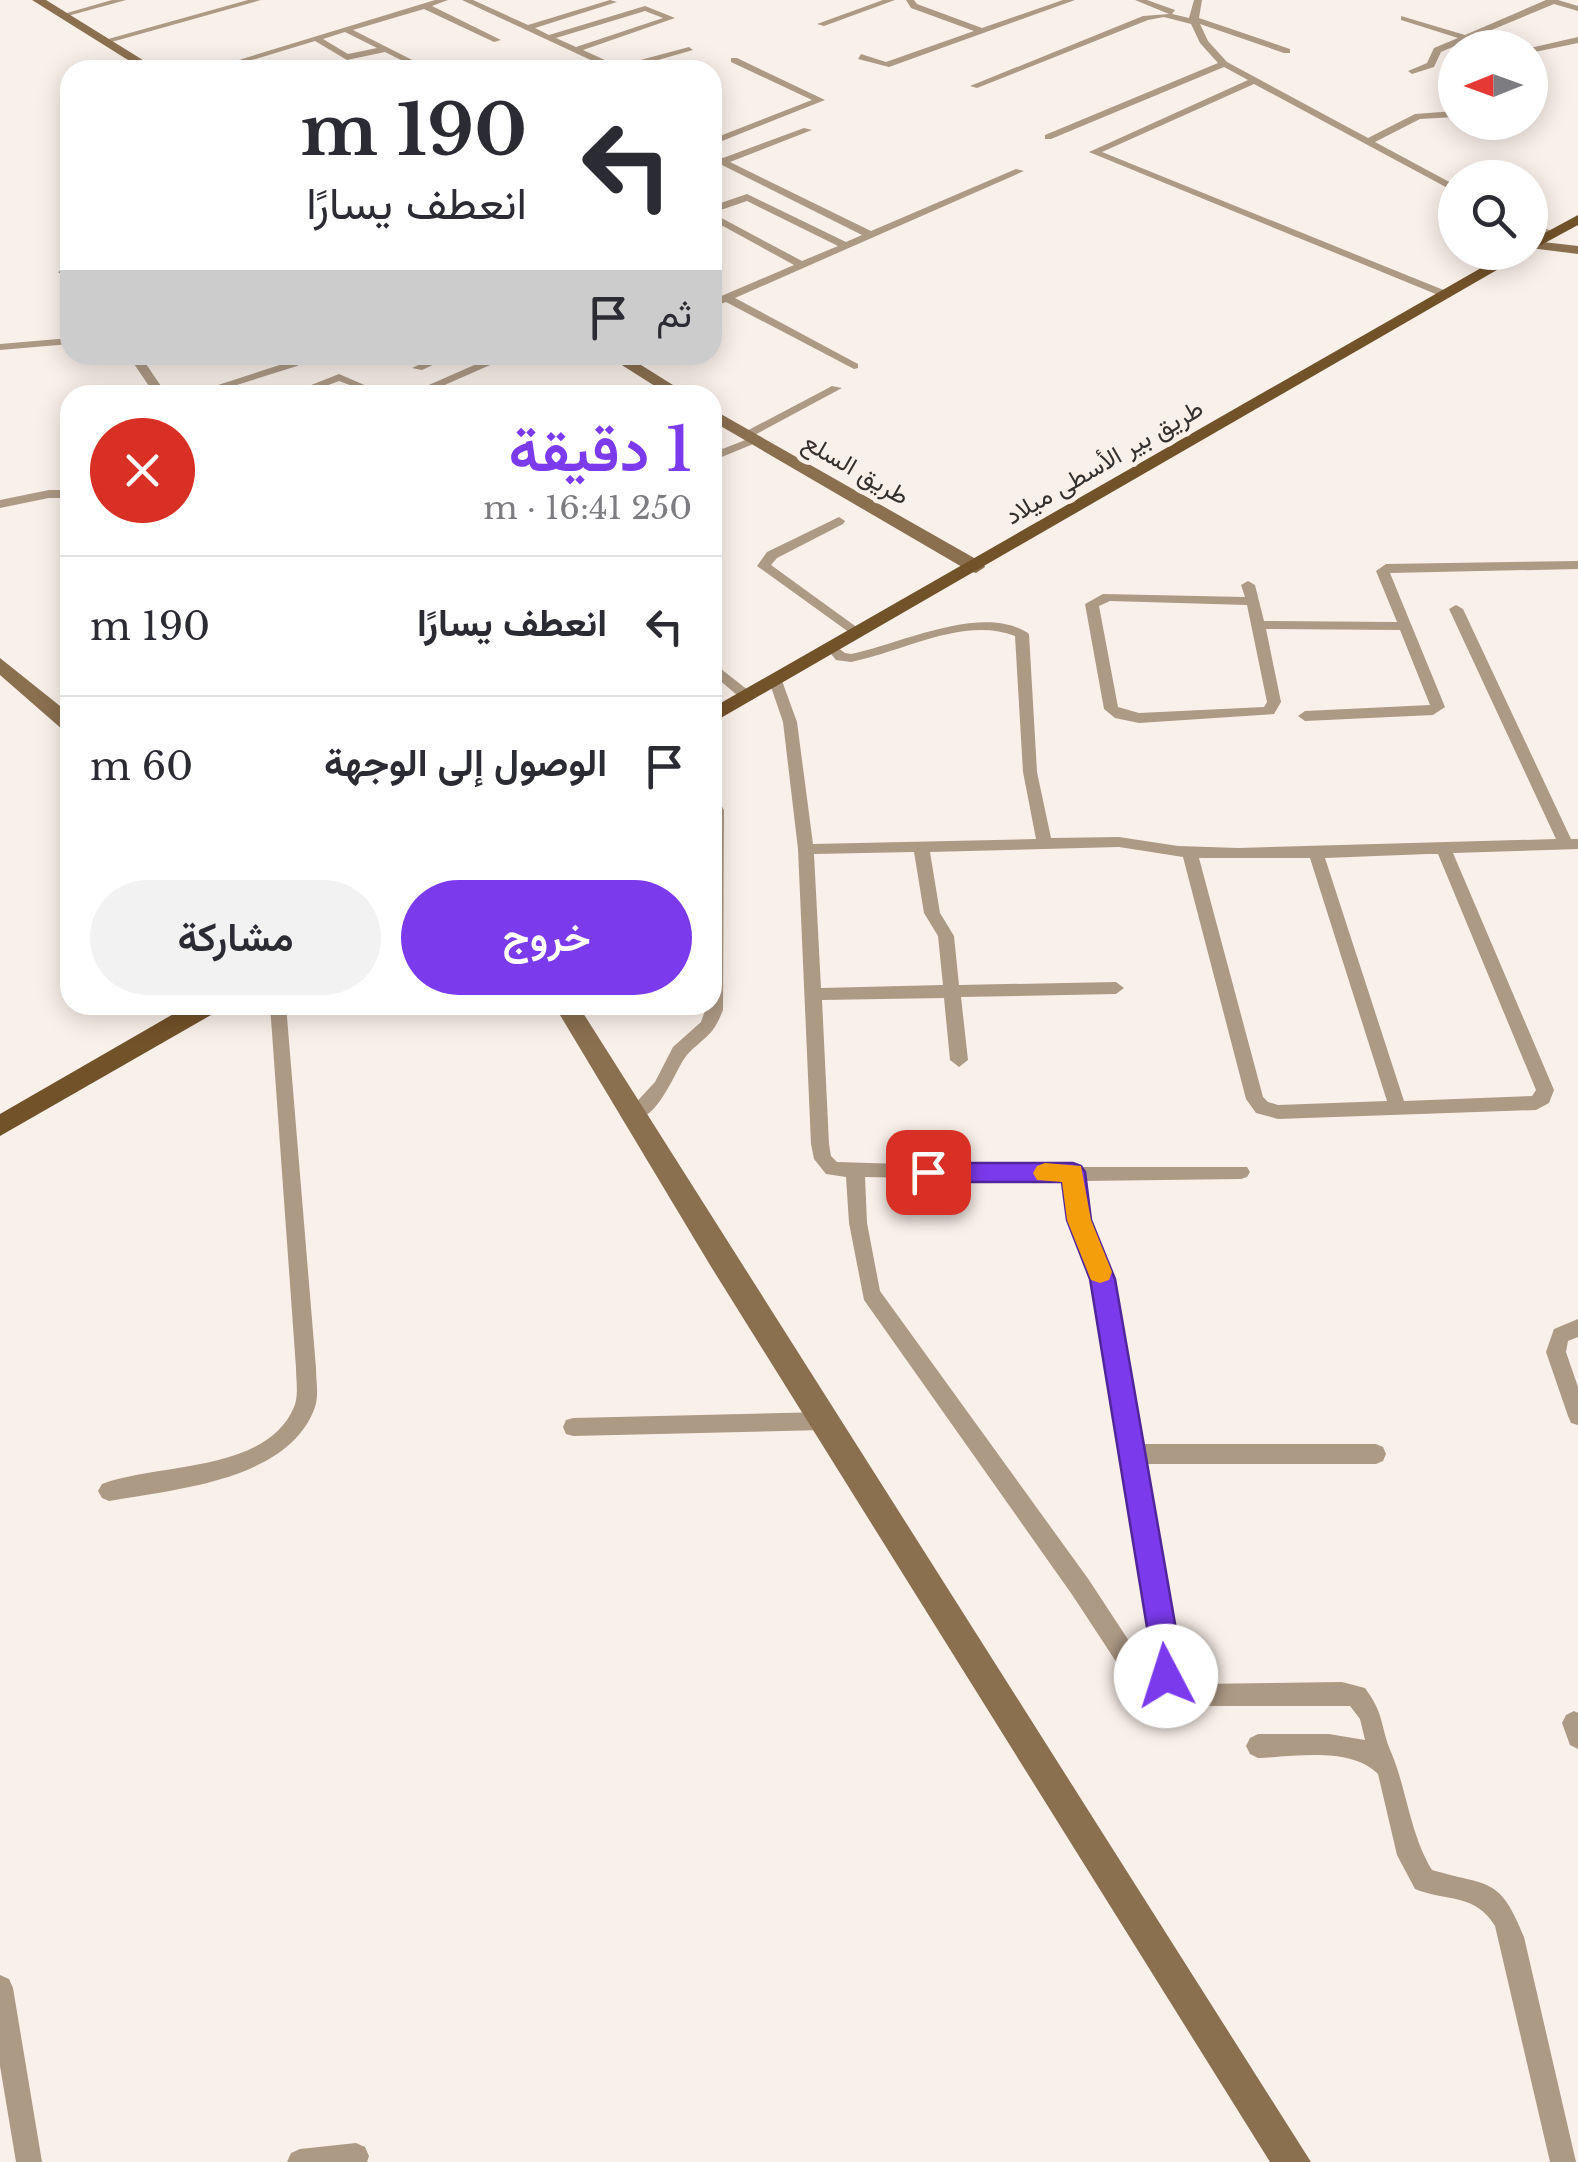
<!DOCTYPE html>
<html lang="ar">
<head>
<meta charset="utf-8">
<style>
  body { margin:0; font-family:"Libre Baskerville",Vazirmatn,serif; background:#f2f2f3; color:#2b2b33; direction:rtl; height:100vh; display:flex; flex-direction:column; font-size:38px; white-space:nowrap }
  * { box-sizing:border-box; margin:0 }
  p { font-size:32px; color:#7c7c81 }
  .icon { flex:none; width:55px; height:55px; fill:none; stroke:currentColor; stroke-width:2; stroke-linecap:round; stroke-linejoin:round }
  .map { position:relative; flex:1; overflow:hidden; direction:ltr }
  .side { position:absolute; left:60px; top:385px; width:662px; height:630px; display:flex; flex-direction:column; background:#fff; border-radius:30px; box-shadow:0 5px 25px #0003; direction:rtl }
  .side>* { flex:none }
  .guide { position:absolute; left:60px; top:60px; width:662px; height:305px; border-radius:30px; box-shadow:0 5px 25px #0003; direction:rtl; background:#fff; color:#2b2b33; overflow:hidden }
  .needle { width:65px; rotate:269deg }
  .buttons { position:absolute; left:1438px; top:30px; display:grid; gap:20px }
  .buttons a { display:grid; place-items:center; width:110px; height:110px; border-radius:50%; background:#fff; box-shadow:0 5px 25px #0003; font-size:50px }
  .pin { position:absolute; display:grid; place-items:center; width:85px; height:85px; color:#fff; margin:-42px; border-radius:20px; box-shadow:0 5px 15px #0006 }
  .me { position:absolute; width:110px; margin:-55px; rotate:355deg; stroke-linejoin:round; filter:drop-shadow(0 0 8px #0008) }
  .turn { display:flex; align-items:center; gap:35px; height:210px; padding:0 30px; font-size:45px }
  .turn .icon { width:130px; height:130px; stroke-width:2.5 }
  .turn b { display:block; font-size:70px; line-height:85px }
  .then { display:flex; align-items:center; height:95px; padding:0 30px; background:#0003; gap:20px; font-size:38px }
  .round { display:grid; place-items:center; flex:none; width:105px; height:105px; border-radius:52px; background:#f2f2f3 }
  .head { display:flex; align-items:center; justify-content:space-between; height:170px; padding:0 30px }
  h1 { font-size:60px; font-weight:600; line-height:75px; color:#7c3aed }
  .button { display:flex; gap:20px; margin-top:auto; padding:20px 30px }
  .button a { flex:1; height:115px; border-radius:60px; background:#7c3aed; color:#fff; font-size:40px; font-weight:600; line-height:115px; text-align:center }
  .button a+a { background:#f2f2f3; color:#2b2b33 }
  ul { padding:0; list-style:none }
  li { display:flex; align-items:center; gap:30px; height:140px; padding:0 30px; border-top:2px solid #e1e1e2 }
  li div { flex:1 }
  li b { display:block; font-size:38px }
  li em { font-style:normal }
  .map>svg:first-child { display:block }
</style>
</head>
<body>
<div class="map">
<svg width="1578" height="2162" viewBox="0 0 1578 2162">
  <rect width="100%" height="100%" fill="#faf0ea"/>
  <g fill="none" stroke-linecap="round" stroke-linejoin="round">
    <!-- street -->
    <path fill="#ad9a85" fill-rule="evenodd" d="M112,0H126L64,17L60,15Z
      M248,0H261L108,43L101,41Z
      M435,0H448L432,6L501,40L494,42L424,9L353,30L432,70H421L385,52L347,60L315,41L219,70H206ZM345,32L377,48L348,54L323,39Z
      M462,0H473L528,25L610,0L617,2L535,28L549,35L645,6L675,18L583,50L618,66L689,47L693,50L623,70H612ZM645,11L663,18L576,47L556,38Z
      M883,0H895L824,26L817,24Z
      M906,0H914L917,4L982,28L1063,0H1075L889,67L858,59L861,54L886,62L974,31L911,8Z
      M1135,0H1147L1175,10L1172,14L1189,18L1194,0H1202L1199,18L1290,49V53H1284L1200,24L1208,41L1227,62L1368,138L1415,114L1455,111V117L1420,119L1375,142L1455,185V192L1254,84L1102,152L1451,293V297H1443L1089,152L1248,80L1224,67L1051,139H1045V135L1218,63L1200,43L1191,24L1164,17L1148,20L977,88L970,86L1143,16L1169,14Z
      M1546,0H1558L1578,6V11L1554,4L1465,41L1498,48L1457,45L1441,52L1434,67L1412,74L1408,71L1427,63L1434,48L1458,38L1401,20V16L1465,35Z
      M1578,37V43L1530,53V48Z
      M731,58H737L825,100L712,145V139L812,100L731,62Z
      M1497,122H1509L1514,126L1509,129Z
      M804,128L812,130L730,162L871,231L1016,169L1024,171L735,298L858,364V368L854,369L726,302L712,307V300L794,265L712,220V213L802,261L838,246L747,201L712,213V206L747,194L846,242L862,235L712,160V153L723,158Z
      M1530,223L1555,232L1556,234L1551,237L1530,230Z
      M63,269L70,273V282L58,272Z
      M70,338V344L0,350V344Z
      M128,355H140L167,395H155Z
      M291,355H303L306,360L297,366L205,395H187L289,362L294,359Z
      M439,355H454L422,370L412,368Z
      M497,355H513L422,395H406Z
      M339,374L369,387L363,390L339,381L302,395H286Z
      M832,386L842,388L751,437L741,434Z
      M753,437L763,440L712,461V453Z
      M49,490H70V498H49L0,508V500Z
      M839,517L845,521L843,524L777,558L771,565L862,631L864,634L857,638L757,566L767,552Z
      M1578,561V569L1390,573L1445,707L1433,715L1305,721L1298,716L1305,711L1430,705L1400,630L1266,629L1281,702L1274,714L1139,723L1115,718L1104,709L1085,604L1103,594L1245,597L1241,585L1248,581L1255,585L1264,621L1397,622L1376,571L1386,564ZM1110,601L1247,605L1267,702L1264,707L1139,713L1118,707L1099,606Z
      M1456,605L1463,609L1571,839H1578V849L1453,853L1554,1090L1549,1103L1536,1110L1278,1119L1256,1113L1246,1099L1183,857L1119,847L930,852L940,913L954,936L959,985L1116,982L1124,988L1116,994L961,997L968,1060L959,1067L950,1060L944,998L822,1000L829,1144L831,1156L837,1162L1000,1167H1247L1250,1172L1247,1177L1241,1179L1083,1181L1088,1220L1113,1279L1141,1444H1376L1383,1447L1386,1454L1383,1461L1376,1464H1144L1178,1671L1198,1684L1342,1682L1365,1688C1385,1715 1380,1726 1391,1752C1407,1790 1410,1834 1432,1870C1489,1887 1499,1875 1524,1937L1576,2162H1550L1495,1926C1475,1893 1448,1902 1415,1889L1397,1855L1378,1774C1350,1746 1294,1757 1258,1758L1250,1754L1246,1746L1250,1738L1258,1734H1329L1365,1740L1360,1719L1350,1706H1196L1166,1690L1157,1694L1130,1683L1073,1596L864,1300L849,1223L846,1177L826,1174L814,1159L811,1144L798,849L783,722L769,681L771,678H781L797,722L813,844L1036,839L1023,772L1015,636C964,616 902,652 851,662L836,660L827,649L834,645L845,653L851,654C900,644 984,602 1029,634L1037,772L1051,838L1119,837L1178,846L1238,848L1556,839L1449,609ZM914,852L924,913L938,936L943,985L821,988L814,854ZM1428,854H1438L1536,1090L1532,1096L1404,1101L1325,858ZM1199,858H1310L1387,1101L1278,1105L1268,1102L1263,1097ZM865,1177L1065,1181L1070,1220L1093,1279L1155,1671L1146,1667L1089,1580L880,1291L867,1223Z
      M712,662L753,694V700H743L712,674Z
      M712,798L717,799L724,810L723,1010C720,1017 717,1025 712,1031C704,1041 691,1048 684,1059C673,1076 655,1125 630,1119L627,1114L630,1109L655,1082L673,1047L701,1022L707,1005H712Z
      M270,1005H286L316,1368C316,1381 319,1395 315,1407C289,1481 174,1489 109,1501L102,1498L98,1491L102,1484C156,1463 267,1473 294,1407C299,1395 296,1381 296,1368Z
      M1578,1319V1337L1568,1341L1566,1352L1578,1387V1425L1571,1423L1568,1416L1546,1352L1554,1329Z
      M824,1412L831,1414L834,1421L831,1428L824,1430L573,1436L566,1434L563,1427L566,1420L573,1418Z
      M1574,1711L1578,1713V1749L1570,1745L1562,1723L1566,1715Z
      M0,1975L9,1979L13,1988L42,2162H16L0,2066Z
      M356,2143L365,2147L369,2156L367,2162H287L291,2153L300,2149Z"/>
    <!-- secondary -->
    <path fill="#8b7050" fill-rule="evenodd" d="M32,0H46L159,70H144Z
      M1534,241L1578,246V254L1530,248V242Z
      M606,355H625L689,395H669Z
      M712,409L983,563L985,567L976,573L969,571L712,421Z
      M0,658L70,714V732L63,730L0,675Z
      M554,1005H578L1311,2162H1270L710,1265Z"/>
    <!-- primary -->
    <path fill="#725229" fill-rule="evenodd" d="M1578,215V225L1530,251V241Z
      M1509,252H1528L712,723V708Z
      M189,1005H221L218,1011L0,1136V1114Z"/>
  </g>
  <!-- route -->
  <path fill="#7c3aed" stroke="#51269a" stroke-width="2.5" d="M928,1163H1073L1081,1166L1085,1172L1091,1220L1115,1279L1182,1664L1176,1687L1166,1691L1156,1687L1151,1676L1153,1664L1090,1279L1067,1220L1062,1182H928L920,1179L916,1172L920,1165Z"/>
  <!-- slow -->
  <path fill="#f59e0b" d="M1045,1163L1081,1166L1091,1220L1112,1272L1109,1280L1100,1283L1091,1280L1067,1220L1062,1182L1037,1180L1033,1173L1037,1166Z"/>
  <g text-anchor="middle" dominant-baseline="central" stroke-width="9" stroke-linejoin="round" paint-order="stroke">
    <!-- far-street labels -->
    <g font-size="25" fill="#33302d" stroke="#faf0ea">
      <text transform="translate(1104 462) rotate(-30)">طريق بير الأسطى ميلاد</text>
      <text transform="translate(856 469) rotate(30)">طريق السلع</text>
    </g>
  </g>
</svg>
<div class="buttons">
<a><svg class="needle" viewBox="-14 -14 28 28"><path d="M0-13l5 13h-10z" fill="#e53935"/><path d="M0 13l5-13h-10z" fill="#7c7c81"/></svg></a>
<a><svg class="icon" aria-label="search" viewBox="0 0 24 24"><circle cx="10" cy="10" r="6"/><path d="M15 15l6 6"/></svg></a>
</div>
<div class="pin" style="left:928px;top:1172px;background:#d93025"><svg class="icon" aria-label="arrive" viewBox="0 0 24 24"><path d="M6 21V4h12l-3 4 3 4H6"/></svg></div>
<svg class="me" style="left:1166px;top:1676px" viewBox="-20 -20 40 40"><circle r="19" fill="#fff"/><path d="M0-13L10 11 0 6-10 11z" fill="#7c3aed"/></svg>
<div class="guide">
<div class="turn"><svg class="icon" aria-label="left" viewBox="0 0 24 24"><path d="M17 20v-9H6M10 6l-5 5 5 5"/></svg><div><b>190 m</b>انعطف يسارًا</div></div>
<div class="then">ثم<svg class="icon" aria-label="arrive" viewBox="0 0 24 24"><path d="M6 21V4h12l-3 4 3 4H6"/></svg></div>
</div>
<section class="side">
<div class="head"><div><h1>1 دقيقة</h1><p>250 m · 16:41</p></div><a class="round" style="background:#d93025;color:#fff"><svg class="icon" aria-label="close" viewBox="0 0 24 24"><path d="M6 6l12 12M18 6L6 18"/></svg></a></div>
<ul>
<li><svg class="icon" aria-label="left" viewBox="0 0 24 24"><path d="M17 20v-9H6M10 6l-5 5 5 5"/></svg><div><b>انعطف يسارًا</b></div><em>190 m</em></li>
<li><svg class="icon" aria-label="arrive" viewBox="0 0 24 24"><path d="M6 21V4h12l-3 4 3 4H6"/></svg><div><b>الوصول إلى الوجهة</b></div><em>60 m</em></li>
</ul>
<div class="button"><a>خروج</a><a>مشاركة</a></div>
</section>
</div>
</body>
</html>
